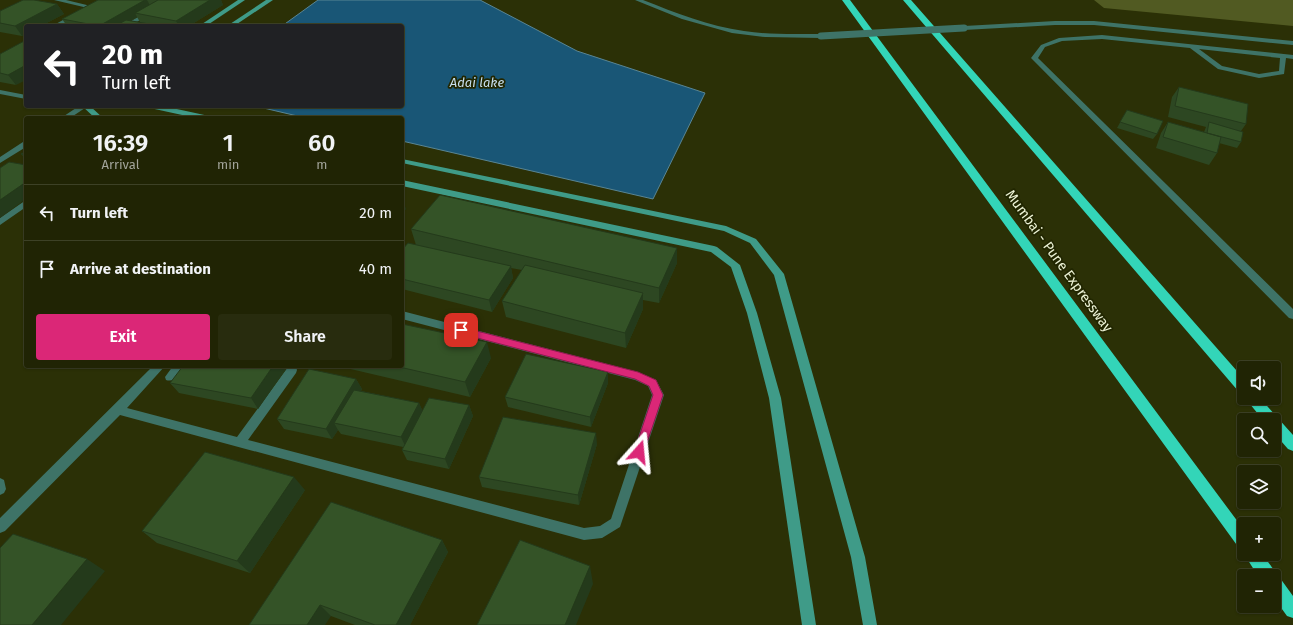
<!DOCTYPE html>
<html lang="en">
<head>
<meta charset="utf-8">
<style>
  body { margin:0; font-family:"Fira Sans",sans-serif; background:#282c0e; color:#f1f3f6; height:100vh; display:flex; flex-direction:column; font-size:15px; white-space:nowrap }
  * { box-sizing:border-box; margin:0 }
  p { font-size:13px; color:#a2a49a }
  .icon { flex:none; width:22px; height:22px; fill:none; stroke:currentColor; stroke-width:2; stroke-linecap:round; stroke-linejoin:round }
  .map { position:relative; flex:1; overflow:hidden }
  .side { position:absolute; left:24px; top:116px; width:380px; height:252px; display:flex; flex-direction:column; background:#202404; border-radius:4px; box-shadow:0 1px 3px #0004,0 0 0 1px #3d4126 }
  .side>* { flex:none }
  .banner { position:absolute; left:24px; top:24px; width:380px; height:84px; border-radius:4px; box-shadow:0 1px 3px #0004,0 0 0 1px #3d4126; background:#202124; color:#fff; overflow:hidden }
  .tools { position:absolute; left:1237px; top:361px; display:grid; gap:8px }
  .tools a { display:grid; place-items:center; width:44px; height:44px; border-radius:4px; background:#202404; box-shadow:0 1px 3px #0004,0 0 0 1px #3d4126; font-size:20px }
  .pin { position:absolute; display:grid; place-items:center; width:34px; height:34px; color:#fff; margin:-17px; border-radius:8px; box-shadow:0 2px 6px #0006 }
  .me { position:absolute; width:44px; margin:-22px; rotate:18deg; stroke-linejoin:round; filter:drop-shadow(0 0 3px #0008) }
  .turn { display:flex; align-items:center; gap:14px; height:84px; padding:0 12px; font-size:18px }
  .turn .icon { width:52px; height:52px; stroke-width:2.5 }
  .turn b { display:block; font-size:28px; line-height:34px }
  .eta { display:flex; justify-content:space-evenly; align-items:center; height:68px; text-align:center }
  .eta b { font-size:24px; font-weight:600; line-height:28px }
  .cta { display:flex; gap:8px; margin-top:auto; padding:8px 12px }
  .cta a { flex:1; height:46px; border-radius:4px; background:#db2777; color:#fff; font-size:16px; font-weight:600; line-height:46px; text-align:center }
  .cta a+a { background:#282c0e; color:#f1f3f6 }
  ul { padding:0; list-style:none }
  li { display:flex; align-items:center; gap:12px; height:56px; padding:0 12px; border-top:1px solid #3d4126 }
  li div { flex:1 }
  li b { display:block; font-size:15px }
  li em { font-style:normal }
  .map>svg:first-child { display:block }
</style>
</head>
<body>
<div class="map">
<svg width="1293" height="625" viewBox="0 0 1293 625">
  <rect width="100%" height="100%" fill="#2b3006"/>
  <!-- green -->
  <path fill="#515a22" d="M1094,0H1293V26L1104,8Z"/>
  <!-- water -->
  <path fill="#195676" stroke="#598593" d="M318,0H480L577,51L705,93L653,199L402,141V118H306L255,106H402V26H282Z"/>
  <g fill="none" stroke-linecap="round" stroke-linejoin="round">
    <!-- street -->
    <path fill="#3e7367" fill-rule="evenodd" d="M54,0H66L95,7L92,9Z
      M635,0H643C676,13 709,26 744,31C769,35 795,34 821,34L824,36L821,38L765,37L732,33L682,19Z
      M147,12L152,13L130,26H122Z
      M74,14L79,15L60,26H52Z
      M1055,21H1094L1293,41V45L1094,25H1055L964,30L961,28L964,26Z
      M1102,35L1293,55V59L1286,58L1284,74L1259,78L1218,69L1190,48L1102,39L1062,41L1045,47L1038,58L1293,309V319L1289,318L1031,58L1041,45L1059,38ZM1199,49L1280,58L1279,71L1259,74L1222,66Z
      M0,90L26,95V99L0,94Z
      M79,106H88L70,118H61Z
      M23,142H26V147L0,163V157Z
      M26,200V207L0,225V218Z
      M402,311L638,372L656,380L664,395L620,527L602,538L584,540L120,415L5,531L0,533V518L153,366H165L127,408L237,437L288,367H296L297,370L296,373L248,440L584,528L600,526L611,519L652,395L648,386L635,380L402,319Z
      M173,366H185C182,373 175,383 166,380L165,377Z
      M0,478L4,480L6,489L4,493L0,495Z"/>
    <!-- secondary -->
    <path fill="#3f9b88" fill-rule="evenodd" d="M238,0H245L206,26H199Z
      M266,0H273L234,26H227Z
      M82,106H90L103,118H95Z
      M149,106H163L209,116L210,118H196L150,108Z
      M402,159L726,226L756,239L784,274L865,557L877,625H863L851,557L774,275L750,243L724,231L402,163Z
      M402,180L714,246L717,247L740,265L757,313L781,398L816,625H802L769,398L747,313L731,267L711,252L402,186Z"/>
    <!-- highway -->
    <path fill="#33d5b8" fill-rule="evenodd" d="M842,0H850L1244,530V550L1239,548Z
      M903,0H911L1244,379V393L1239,392Z
      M1245,398H1260L1293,435V451L1288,449L1274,433V420H1263Z
      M1244,554H1262L1274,570L1276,577L1280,578L1293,596V618L1287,616L1274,598V576H1258Z"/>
    <!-- street-bridge -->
    <path stroke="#3e7367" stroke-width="7" d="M821,36L964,28"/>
  </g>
  <!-- wall -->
  <path fill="#2d4722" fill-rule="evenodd" d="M98,0H221L223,5L189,26H67L62,19ZM137,17L140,22L131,21Z
    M57,4L64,14L41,26H26V34L22,36L0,32V11Z
    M0,54L16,85L0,82Z
    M1179,87L1246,124L1241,131V142L1237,148L1219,143L1217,153L1209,165L1156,148L1161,133L1168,122L1204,132L1206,127L1168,117L1172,97Z
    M1127,110L1157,134L1153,139L1117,128Z
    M26,151V159L21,154Z
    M411,229L677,248V263L659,303L643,300V309L626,348L506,317L502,301L522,270L511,268L513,278L492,312L402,289V250L416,245Z
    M491,358L470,397L342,367L341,366H402Z
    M288,366L258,409L179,393L170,383Z
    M608,372V383L591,427L508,407L505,397Z
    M356,379L362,389L361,391L419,403L422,410L469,405L473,416L449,469L407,460L402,450L403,447L341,434L338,430L332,439L284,429L277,419Z
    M597,444L579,505L482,487L479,477Z
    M305,490L250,573L157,543L142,531Z
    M442,540L448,552L410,625H355L331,616L249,625Z"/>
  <!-- shaded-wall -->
  <path fill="#243a1b" d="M145,0H147L152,9L135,13L137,17L122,26H99Z
    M210,0H221L223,5L189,26H179L176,21Z
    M57,4L64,14L41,26H26V34L22,36L15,26Z
    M26,65V80L16,85L8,75Z
    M26,182V199L0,218V200Z
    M402,198L406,209L402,214Z
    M677,248V263L659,303V288Z
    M511,266L513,278L492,312L489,300Z
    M643,293V309L626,348L625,333Z
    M487,342L491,358L470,397L465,382Z
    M273,366H288L258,409L251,398Z
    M608,372V383L591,427L590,417Z
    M356,379L362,389L341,425L334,423L338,430L332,439L326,429Z
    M419,403L424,413L406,448L401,437Z
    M469,405L473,416L449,469L445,459Z
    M596,433L597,444L579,505L578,495Z
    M294,477L305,490L250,573L237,561Z
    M442,540L448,552L410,625H396Z
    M87,559L105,571L61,625H32Z
    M590,566L593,584L576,625H565Z
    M320,605L331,616L325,625H307Z"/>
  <!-- building -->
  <path fill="#345327" stroke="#243a1b" d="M23,0H34L57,4L15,26L0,23V11Z
    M98,0H145L99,26L62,19Z
    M158,0H210L176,21L135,13Z
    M126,20L155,25L153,26H115Z
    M26,40V65L8,75L0,73V54Z
    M1179,87L1248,104L1246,124L1175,106Z
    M1127,110L1163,121L1157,134L1120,122Z
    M1168,122L1221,137L1217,153L1163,137Z
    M1209,122L1243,132L1241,142L1207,133Z
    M26,151V155L21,154Z
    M9,162L26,165V182L0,200V168Z
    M440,195L677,248L659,288L411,229Z
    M408,243L511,266L489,300L402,279V250Z
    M525,265L643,293L625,333L502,301Z
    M402,324L487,342L465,382L395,366H402Z
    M526,354L608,372L590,417L505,397Z
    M183,366H273L251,398L170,383Z
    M309,369L356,379L326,429L277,419Z
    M354,390L419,403L401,437L334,423Z
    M429,398L469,405L445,459L402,450Z
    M503,417L596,433L578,495L479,477Z
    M205,452L294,477L237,561L142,531Z
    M331,502L442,540L396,625H375L320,605L307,625H249Z
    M13,534L87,559L32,625H0V548Z
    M520,540L590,566L565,625H477Z"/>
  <!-- route -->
  <path fill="#db2777" stroke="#8e194d" d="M461,327L638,372L656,380L663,395L643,455L639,456L635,455L634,452L653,395L649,386L635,379L458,333L456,330Z"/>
  <g text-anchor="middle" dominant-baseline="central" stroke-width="3.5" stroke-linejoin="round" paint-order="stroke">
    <!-- far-water labels -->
    <g font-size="13" font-style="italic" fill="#c8dfef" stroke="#212600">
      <text x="477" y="82">Adai lake</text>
    </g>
    <!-- street labels -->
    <g font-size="14" fill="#edf3d6" stroke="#212600">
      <text transform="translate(1059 261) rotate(54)">Mumbai - Pune Expressway</text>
    </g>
  </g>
</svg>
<div class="tools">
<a><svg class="icon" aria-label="sound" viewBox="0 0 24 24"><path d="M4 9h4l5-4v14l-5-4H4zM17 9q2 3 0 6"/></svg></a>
<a><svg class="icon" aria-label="search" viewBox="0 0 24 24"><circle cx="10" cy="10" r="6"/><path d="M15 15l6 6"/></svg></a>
<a><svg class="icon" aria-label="layers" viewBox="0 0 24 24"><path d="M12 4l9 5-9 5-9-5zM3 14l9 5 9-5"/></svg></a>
<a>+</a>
<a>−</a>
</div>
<div class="pin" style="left:461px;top:330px;background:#d93025"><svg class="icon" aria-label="arrive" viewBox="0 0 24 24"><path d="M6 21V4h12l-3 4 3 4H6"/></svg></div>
<svg class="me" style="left:639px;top:452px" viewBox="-20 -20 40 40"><path d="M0-17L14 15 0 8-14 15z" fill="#db2777" stroke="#fff" stroke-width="4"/></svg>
<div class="banner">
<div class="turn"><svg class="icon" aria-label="left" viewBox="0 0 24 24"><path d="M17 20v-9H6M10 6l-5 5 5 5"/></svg><div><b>20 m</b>Turn left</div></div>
</div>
<section class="side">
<div class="eta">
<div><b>16:39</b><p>Arrival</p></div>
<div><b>1</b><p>min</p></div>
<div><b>60</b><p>m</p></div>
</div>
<ul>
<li><svg class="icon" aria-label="left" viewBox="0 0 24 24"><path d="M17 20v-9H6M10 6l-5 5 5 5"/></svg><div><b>Turn left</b></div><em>20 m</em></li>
<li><svg class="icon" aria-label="arrive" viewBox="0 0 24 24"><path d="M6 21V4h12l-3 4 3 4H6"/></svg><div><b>Arrive at destination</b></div><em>40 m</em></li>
</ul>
<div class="cta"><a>Exit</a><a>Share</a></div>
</section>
</div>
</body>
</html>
